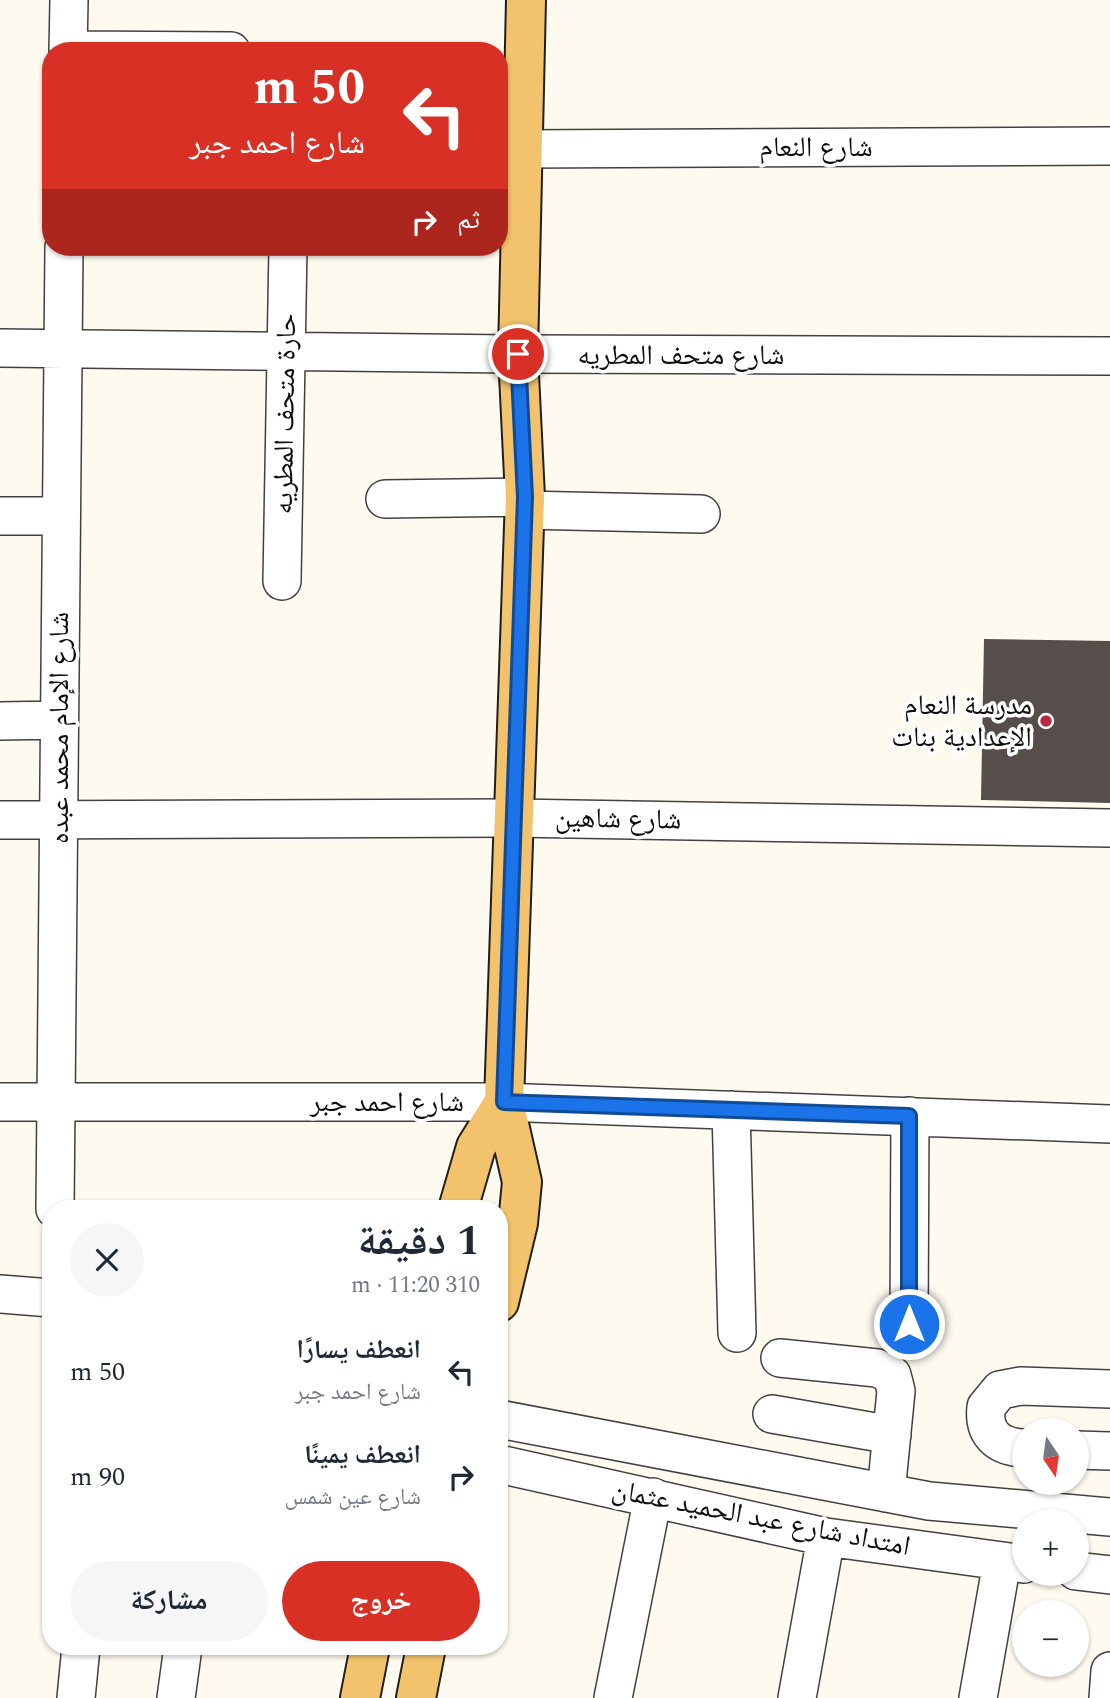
<!DOCTYPE html>
<html lang="ar">
<head>
<meta charset="utf-8">
<style>
  body { margin:0; font-family:Spectral,"Noto Naskh Arabic",serif; background:#f6f6f7; color:#1f2937; direction:rtl; height:100vh; display:flex; flex-direction:column; font-size:26px; white-space:nowrap }
  * { box-sizing:border-box; margin:0 }
  p { font-size:23px; color:#747a83 }
  .icon { flex:none; width:38px; height:38px; fill:none; stroke:currentColor; stroke-width:2; stroke-linecap:round; stroke-linejoin:round }
  .map { position:relative; flex:1; overflow:hidden; direction:ltr }
  .panel { position:absolute; left:42px; top:1200px; width:466px; height:455px; display:flex; flex-direction:column; background:#fff; border-radius:28px; box-shadow:0 2px 5px #0004; direction:rtl }
  .panel>* { flex:none }
  .hud { position:absolute; left:42px; top:42px; width:466px; height:214px; border-radius:28px; box-shadow:0 2px 5px #0004; direction:rtl; background:#d93025; color:#fff; overflow:hidden }
  .needle { width:46px; rotate:167deg }
  .fabs { position:absolute; left:1012px; top:1418px; display:grid; gap:14px }
  .fabs a { display:grid; place-items:center; width:77px; height:77px; border-radius:50%; background:#fff; box-shadow:0 2px 5px #0004; font-size:35px }
  .pin { position:absolute; display:grid; place-items:center; width:60px; height:60px; color:#fff; margin:-30px; border:4px solid #fff; border-radius:50%; box-shadow:0 2px 7px #0007 }
  .me { position:absolute; width:77px; margin:-38px; rotate:0deg; stroke-linejoin:round; filter:drop-shadow(0 0 5px #0008) }
  .turn { display:flex; align-items:center; gap:24px; height:147px; padding:0 28px; font-size:32px }
  .turn .icon { width:91px; height:91px; stroke-width:2.5 }
  .turn b { display:block; font-size:49px; line-height:60px }
  .then { display:flex; align-items:center; height:66px; padding:0 28px; background:#0003; gap:14px; font-size:26px }
  .round { display:grid; place-items:center; flex:none; width:74px; height:74px; border-radius:37px; background:#f6f6f7 }
  .overview { display:flex; align-items:center; justify-content:space-between; height:119px; padding:0 28px }
  h1 { font-size:42px; font-weight:700; line-height:52px }
  .action { display:flex; gap:14px; margin-top:auto; padding:14px 28px }
  .action a { flex:1; height:80px; border-radius:42px; background:#d93025; color:#fff; font-size:28px; font-weight:700; line-height:80px; text-align:center }
  .action a+a { background:#f6f6f7; color:#1f2937 }
  ul { padding:0; list-style:none }
  li { display:flex; align-items:center; gap:21px; height:105px; padding:0 28px }
  li div { flex:1 }
  li b { display:block; font-size:26px }
  li em { font-style:normal }
  .map>svg:first-child { display:block }
</style>
</head>
<body>
<div class="map">
<svg width="1110" height="1698" viewBox="0 0 1110 1698">
  <rect width="100%" height="100%" fill="#fefaf0"/>
  <!-- building -->
  <path fill="#564e4b" d="M984,639L1110,641V803L981,800Z"/>
  <g fill="none" stroke-linecap="round" stroke-linejoin="round">
    <!-- minor casing -->
    <g stroke="#414141" stroke-width="40">
      <path id="minor" d="M68,50L231,51
        M68,51L69,0
        M522,149L1110,146
        M0,348L518,354L1110,356
        M385,499L525,497
        M524,510L701,514
        M0,516H60
        M282,581L288,247
        M0,721L58,720
        M0,820L514,818L1110,828
        M0,1102H504L1110,1124
        M731,1110L737,1333
        M55,1209L64,247
        M0,1294L51,1298
        M909,1324L910,1116
        M780,1358L877,1368L892,1375L896,1391L886,1493
        M772,1414L892,1435
        M499,1419L929,1501L1110,1517
        M1024,1448C998,1447 983,1434 986,1407L1000,1390L1021,1386L1110,1389
        M1076,1450L1110,1451
        M499,1464L826,1537L1024,1564
        M1076,1571L1110,1575
        M76,1698L81,1647
        M176,1698L183,1647
        M613,1698L653,1497
        M797,1698L826,1537
        M978,1698L1002,1562
        M1108,1698L1110,1671"/>
    </g>
    <!-- major casing -->
    <g stroke="#1f1f1f" stroke-width="42">
      <path id="major" d="M458,1209L476,1147L504,1102
        M499,1302L518,1223L522,1182L504,1102L525,497L518,354L526,0
        M360,1698L370,1647
        M416,1698L426,1647"/>
    </g>
    <!-- minor -->
    <use href="#minor" stroke="#fff" stroke-width="37"/>
    <!-- major -->
    <use href="#major" stroke="#f2c36c" stroke-width="38"/>
  </g>
  <g fill="none" stroke-linecap="round" stroke-linejoin="round">
    <!-- route casing -->
    <g stroke="#114b97" stroke-width="18">
      <path id="route" d="M518,354L525,497L504,1102L909,1116V1324"/>
    </g>
    <!-- route -->
    <use href="#route" stroke="#1a73e8" stroke-width="12"/>
  </g>
  <!-- markers -->
  <circle fill="#b82c42" stroke="#fff" stroke-width="2.5" cx="1046" cy="721" r="7"/>
  <g text-anchor="middle" dominant-baseline="central" stroke-width="7" stroke-linejoin="round" paint-order="stroke">
    <!-- street labels -->
    <g font-size="28" fill="#0e0e0e" stroke="#fff">
      <text x="816" y="147">شارع النعام</text>
      <text x="681" y="355">شارع متحف المطريه</text>
      <text transform="translate(285 414) rotate(-89)">حارة متحف المطريه</text>
      <text transform="translate(59 728) rotate(-90)">شارع الإمام محمد عبده</text>
      <text transform="translate(618 819) rotate(1)">شارع شاهين</text>
      <text x="387" y="1102">شارع احمد جبر</text>
      <text transform="translate(761 1518) rotate(11)">امتداد شارع عبد الحميد عثمان</text>
    </g>
    <!-- poi labels -->
    <g font-size="28" fill="#0e0e0e" stroke="#fff" text-anchor="end">
      <text x="1032" y="705">مدرسة النعام<tspan x="1032" dy="32">الإعدادية بنات</tspan></text>
    </g>
  </g>
</svg>
<div class="fabs">
<a><svg class="needle" viewBox="-14 -14 28 28"><path d="M0-13l5 13h-10z" fill="#e53935"/><path d="M0 13l5-13h-10z" fill="#747a83"/></svg></a>
<a>+</a>
<a>−</a>
</div>
<div class="pin" style="left:518px;top:354px;background:#d93025"><svg class="icon" aria-label="arrive" viewBox="0 0 24 24"><path d="M6 21V4h12l-3 4 3 4H6"/></svg></div>
<svg class="me" style="left:909px;top:1324px" viewBox="-20 -20 40 40"><circle r="17" fill="#1a73e8" stroke="#fff" stroke-width="3"/><path d="M0-11L8 9 0 5-8 9z" fill="#fff"/></svg>
<div class="hud">
<div class="turn"><svg class="icon" aria-label="left" viewBox="0 0 24 24"><path d="M17 20v-9H6M10 6l-5 5 5 5"/></svg><div><b>50 m</b>شارع احمد جبر</div></div>
<div class="then">ثم<svg class="icon" aria-label="right" viewBox="0 0 24 24"><path d="M7 20v-9h11M14 6l5 5-5 5"/></svg></div>
</div>
<section class="panel">
<div class="overview"><div><h1>1 دقيقة</h1><p>310 m · 11:20</p></div><a class="round"><svg class="icon" aria-label="close" viewBox="0 0 24 24"><path d="M6 6l12 12M18 6L6 18"/></svg></a></div>
<ul>
<li><svg class="icon" aria-label="left" viewBox="0 0 24 24"><path d="M17 20v-9H6M10 6l-5 5 5 5"/></svg><div><b>انعطف يسارًا</b><p>شارع احمد جبر</p></div><em>50 m</em></li>
<li><svg class="icon" aria-label="right" viewBox="0 0 24 24"><path d="M7 20v-9h11M14 6l5 5-5 5"/></svg><div><b>انعطف يمينًا</b><p>شارع عين شمس</p></div><em>90 m</em></li>
</ul>
<div class="action"><a>خروج</a><a>مشاركة</a></div>
</section>
</div>
</body>
</html>
